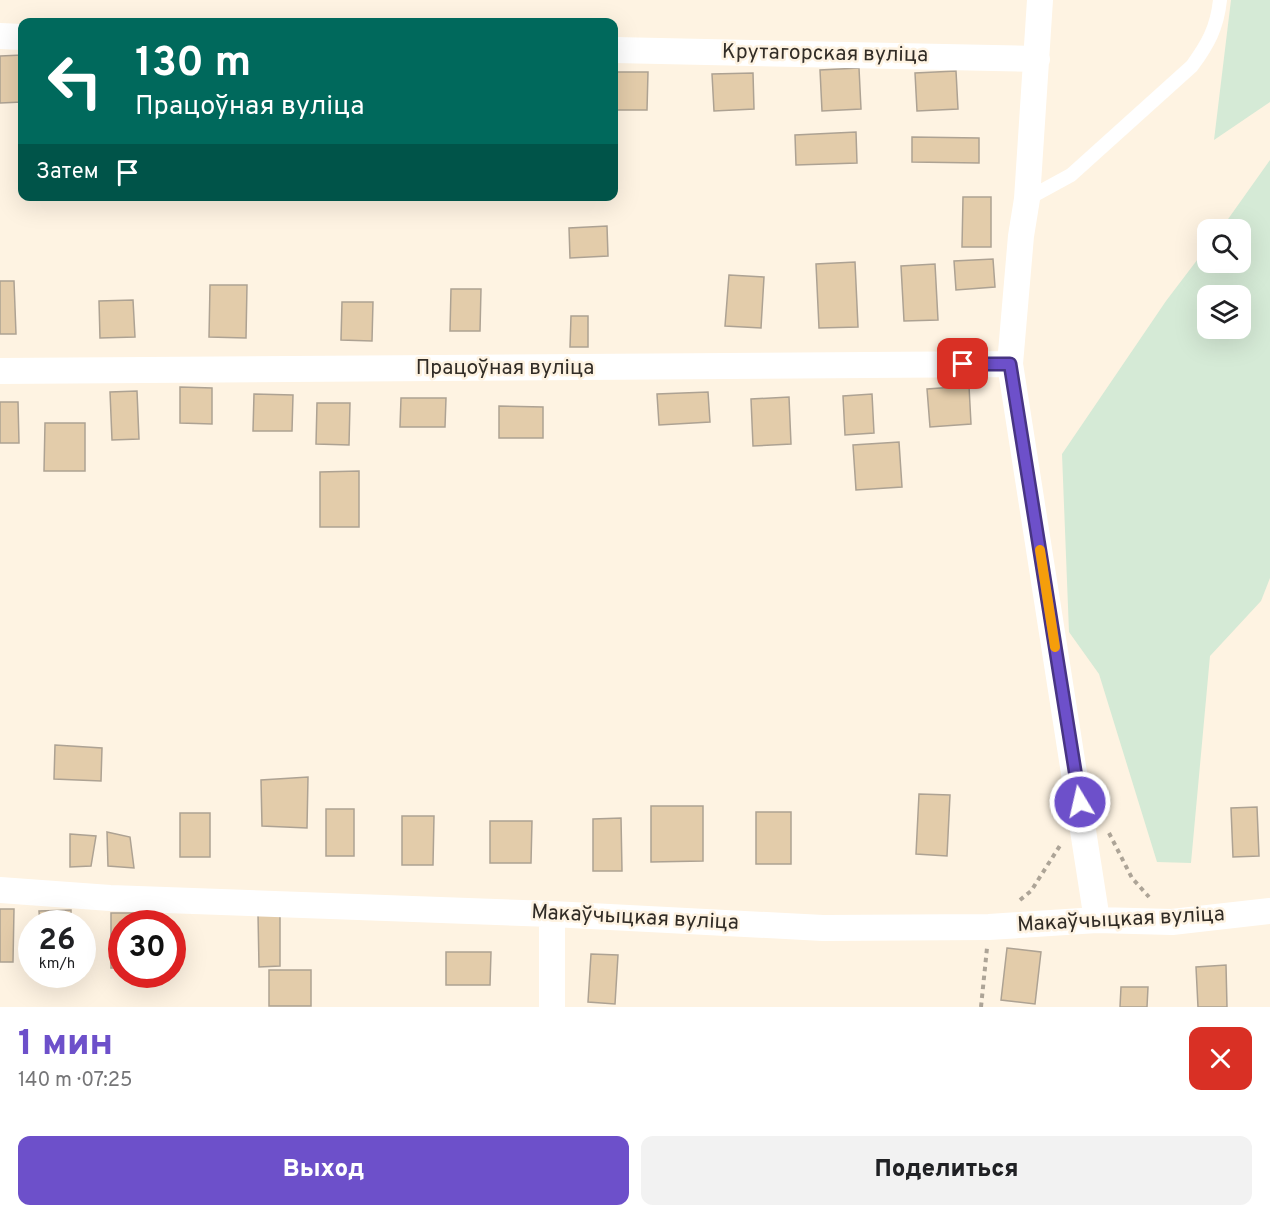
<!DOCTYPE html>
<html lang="ru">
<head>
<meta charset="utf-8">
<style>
  body { margin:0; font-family:Overpass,sans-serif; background:#f2f2f2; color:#202124; height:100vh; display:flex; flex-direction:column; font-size:22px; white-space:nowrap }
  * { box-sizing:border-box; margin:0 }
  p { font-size:20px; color:#757577 }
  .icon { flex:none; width:33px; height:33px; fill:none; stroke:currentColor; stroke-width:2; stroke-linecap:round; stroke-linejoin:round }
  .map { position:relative; height:1007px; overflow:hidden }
  .details { display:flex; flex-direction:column; background:#fff; flex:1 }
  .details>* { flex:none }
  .top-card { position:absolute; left:18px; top:18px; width:600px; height:183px; border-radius:12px; box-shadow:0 6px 24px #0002; background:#00695c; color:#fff; overflow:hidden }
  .controls { position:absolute; left:1197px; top:219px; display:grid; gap:12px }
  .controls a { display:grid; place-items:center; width:54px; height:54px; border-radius:12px; background:#fff; box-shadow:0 6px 24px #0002; font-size:30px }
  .speed { position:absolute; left:18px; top:910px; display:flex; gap:12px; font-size:30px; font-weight:700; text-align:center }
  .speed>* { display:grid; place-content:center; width:78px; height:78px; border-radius:50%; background:#fff; box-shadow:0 6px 24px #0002; line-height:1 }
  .speed small { font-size:15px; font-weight:400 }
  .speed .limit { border:9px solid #d22; background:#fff; color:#111 }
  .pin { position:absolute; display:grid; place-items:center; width:51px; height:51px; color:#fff; margin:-26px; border-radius:12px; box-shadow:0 3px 9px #0006 }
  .me { position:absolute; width:66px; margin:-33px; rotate:351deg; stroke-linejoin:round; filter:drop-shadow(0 0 4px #0008) }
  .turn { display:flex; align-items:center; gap:21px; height:126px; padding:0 18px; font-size:27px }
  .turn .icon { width:78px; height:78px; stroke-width:2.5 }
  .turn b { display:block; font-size:42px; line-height:51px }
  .then { display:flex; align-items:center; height:57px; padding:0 18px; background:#0003; gap:12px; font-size:22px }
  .round { display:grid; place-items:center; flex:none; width:63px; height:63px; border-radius:12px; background:#f2f2f2 }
  .overview { display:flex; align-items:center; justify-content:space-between; height:102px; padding:0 18px }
  h1 { font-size:36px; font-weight:800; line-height:45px; color:#6d50ca }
  .action { display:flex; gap:12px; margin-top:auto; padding:12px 18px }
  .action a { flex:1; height:69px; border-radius:12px; background:#6d50ca; color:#fff; font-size:24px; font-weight:800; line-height:69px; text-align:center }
  .action a+a { background:#f2f2f2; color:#202124 }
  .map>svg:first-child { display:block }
</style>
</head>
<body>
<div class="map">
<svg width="1270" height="1007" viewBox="0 0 1270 1007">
  <rect width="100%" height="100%" fill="#fef3e2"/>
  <!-- green -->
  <path fill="#d5ead6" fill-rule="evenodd" d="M1231,0H1270V102L1214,140Z
    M1270,160V578L1261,601L1210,656L1191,863L1157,862L1099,674L1069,632L1062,454L1166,301L1207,247L1208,262H1240V230L1221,229ZM1208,296H1240V328H1208Z"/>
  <!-- building -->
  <path fill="#e3ccaa" stroke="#ada293" stroke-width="1.5" d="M22,55V102L0,103V56Z
    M859,68L861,109L822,111L820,70Z
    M956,71L958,109L917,111L915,73Z
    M614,72H648L647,110H614Z
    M753,73L754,109L714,111L712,74Z
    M856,132L857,163L796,165L795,135Z
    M912,137L979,138V163L912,162Z
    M963,197H991V247H962Z
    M607,226L608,256L570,258L569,228Z
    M993,259L995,287L956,290L954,261Z
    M855,262L858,327L819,328L816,264Z
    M935,264L938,320L904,321L901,266Z
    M729,275L764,277L761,328L725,326Z
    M0,281H14L16,334H0Z
    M210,285H247L246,338L209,337Z
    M451,289H481L480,331H450Z
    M133,300L135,337L100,338L99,301Z
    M342,302H373L372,341L341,340Z
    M571,316H588V347H570Z
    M969,386L971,424L930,427L927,389Z
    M180,387L212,388V424L180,423Z
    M137,391L139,439L112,440L110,392Z
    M708,392L710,422L659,425L657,394Z
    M254,394L293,395L292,431H253Z
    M872,394L874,433L845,435L843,396Z
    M789,397L791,444L753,446L751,399Z
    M401,398H446L445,427H400Z
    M0,402H18L19,443H0Z
    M317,403H350L349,445L316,444Z
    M499,406L543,407V438H499Z
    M45,423H85V471H44Z
    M899,442L902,487L856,490L853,445Z
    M359,471V527H320V472Z
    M55,745L102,748L101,781L54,779Z
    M308,777L307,828L262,826L261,780Z
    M919,794L950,795L947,856L916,854Z
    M651,806H703V861L651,862Z
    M1257,807L1259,856L1233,857L1231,808Z
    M326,809H354V856H326Z
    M756,812H791V864H756Z
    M180,813H210V857H180Z
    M402,816H434L433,865H402Z
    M621,818L622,871H593V819Z
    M490,821H532L531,863H490Z
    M107,832L130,837L134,868L108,866Z
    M70,834L96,836L91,866L70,867Z
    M0,909H14L13,962H0Z
    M71,910V924H40L39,911Z
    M111,913H146V924H122V968H111Z
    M280,913V966L259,967L258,914Z
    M1007,948L1041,952L1035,1004L1001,1000Z
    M446,952H491L490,985H446Z
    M591,954L618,955L615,1004L588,1002Z
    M1226,965L1227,1007H1198L1196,967Z
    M269,970H311V1006H269Z
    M1121,987H1148L1147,1007H1120Z"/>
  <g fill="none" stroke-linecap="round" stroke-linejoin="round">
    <!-- path -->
    <path stroke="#ada497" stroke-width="4" stroke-dasharray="4.5 4.5" stroke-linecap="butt" d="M1109,833L1132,878L1149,897
      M1020,900L1031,891L1061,844
      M981,1007L987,948"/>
    <!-- service -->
    <path stroke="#fff" stroke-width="14" d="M1027,199L1071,175L1192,66C1208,44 1217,28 1220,0"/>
    <!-- minor -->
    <path stroke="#fff" stroke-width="26" d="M1040,0L1027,199L1021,236L1010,364L1097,920
      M0,36L22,37
      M614,50L1037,59
      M0,371L1010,364
      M0,890L110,898L552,914L823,928L989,927L1097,920L1172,922L1270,911
      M552,914V1007"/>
  </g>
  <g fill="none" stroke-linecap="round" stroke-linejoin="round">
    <!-- route casing -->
    <g stroke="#473483" stroke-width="15">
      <path id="route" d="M963,364H1010L1080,802"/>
    </g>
    <!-- route -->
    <use href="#route" stroke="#6d50ca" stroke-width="10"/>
    <!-- slow -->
    <path stroke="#f59e0b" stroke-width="10" d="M1040,550L1055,647"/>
  </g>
  <g text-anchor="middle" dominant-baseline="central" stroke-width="5" stroke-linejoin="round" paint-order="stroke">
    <!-- street labels -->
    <g font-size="21" fill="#312c26" stroke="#fef3e2">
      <text transform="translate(825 54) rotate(1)">Крутагорская вуліца</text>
      <text x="505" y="368">Працоўная вуліца</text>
      <text transform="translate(635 918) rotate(3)">Макаўчыцкая вуліца</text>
      <text transform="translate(1121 920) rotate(-3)">Макаўчыцкая вуліца</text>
    </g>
  </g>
</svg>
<div class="controls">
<a><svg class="icon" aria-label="search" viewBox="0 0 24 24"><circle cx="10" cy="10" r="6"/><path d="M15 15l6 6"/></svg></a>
<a><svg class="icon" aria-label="layers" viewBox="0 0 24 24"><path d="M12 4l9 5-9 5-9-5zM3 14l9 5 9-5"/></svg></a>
</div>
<div class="speed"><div>26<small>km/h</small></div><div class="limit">30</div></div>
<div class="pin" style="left:963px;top:364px;background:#d93025"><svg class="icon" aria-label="arrive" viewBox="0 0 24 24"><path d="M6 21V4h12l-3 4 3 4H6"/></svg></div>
<svg class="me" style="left:1080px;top:802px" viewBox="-20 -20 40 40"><circle r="17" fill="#6d50ca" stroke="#fff" stroke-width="3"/><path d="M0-11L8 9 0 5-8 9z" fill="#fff"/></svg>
<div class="top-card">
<div class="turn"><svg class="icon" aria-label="left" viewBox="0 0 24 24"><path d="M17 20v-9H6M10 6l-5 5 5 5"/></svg><div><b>130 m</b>Працоўная вуліца</div></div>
<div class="then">Затем<svg class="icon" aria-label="arrive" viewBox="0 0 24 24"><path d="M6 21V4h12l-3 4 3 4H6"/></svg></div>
</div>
</div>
<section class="details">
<div class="overview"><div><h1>1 мин</h1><p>140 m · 07:25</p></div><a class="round" style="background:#d93025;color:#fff"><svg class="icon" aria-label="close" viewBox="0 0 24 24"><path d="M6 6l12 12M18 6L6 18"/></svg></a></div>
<div class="action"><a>Выход</a><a>Поделиться</a></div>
</section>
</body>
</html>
